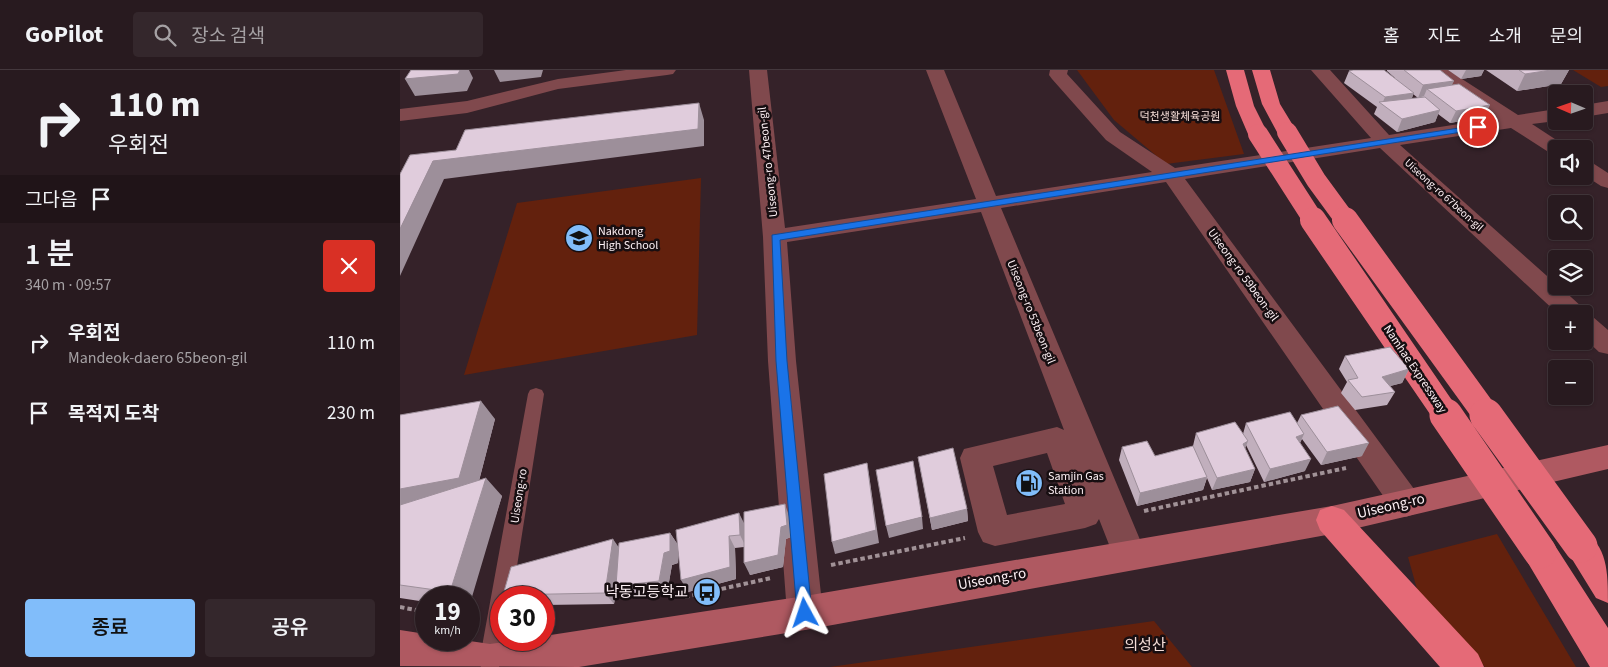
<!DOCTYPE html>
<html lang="ko">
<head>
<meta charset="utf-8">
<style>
  body { margin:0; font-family:"Source Sans 3","Noto Sans KR",sans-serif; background:#34272c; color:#f1f3f6; height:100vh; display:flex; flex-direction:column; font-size:19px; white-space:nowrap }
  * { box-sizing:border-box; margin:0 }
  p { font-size:16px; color:#a5a1a4 }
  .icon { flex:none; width:28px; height:28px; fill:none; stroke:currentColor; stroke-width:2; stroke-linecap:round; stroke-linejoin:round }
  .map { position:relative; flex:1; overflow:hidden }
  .side { display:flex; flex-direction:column; background:#281a1f; width:400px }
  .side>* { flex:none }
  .hud { background:#281a1f; color:#f1f3f6; overflow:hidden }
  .needle { width:32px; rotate:272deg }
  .buttons { position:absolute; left:1148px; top:15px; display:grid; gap:10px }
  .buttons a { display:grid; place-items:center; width:45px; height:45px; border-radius:5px; background:#281a1f; box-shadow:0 1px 4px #0004,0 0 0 1px #44383d; font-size:25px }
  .speed { position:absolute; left:15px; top:516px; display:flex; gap:10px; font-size:25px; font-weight:700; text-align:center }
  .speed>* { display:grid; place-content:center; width:65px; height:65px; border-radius:50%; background:#281a1f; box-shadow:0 1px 4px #0004,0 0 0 1px #44383d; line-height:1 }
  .speed small { font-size:12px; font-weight:400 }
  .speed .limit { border:8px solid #d22; background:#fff; color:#111 }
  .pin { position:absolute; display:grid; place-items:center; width:42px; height:42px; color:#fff; margin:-21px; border:2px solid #fff; border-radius:50%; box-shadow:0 1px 5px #0007 }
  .me { position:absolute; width:55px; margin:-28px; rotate:355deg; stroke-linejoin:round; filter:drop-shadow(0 0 4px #0008) }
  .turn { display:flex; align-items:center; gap:18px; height:105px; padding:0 25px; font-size:22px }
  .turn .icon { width:65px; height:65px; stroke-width:2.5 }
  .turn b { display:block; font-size:35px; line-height:42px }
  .then { display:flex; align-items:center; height:48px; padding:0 25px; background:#0003; gap:10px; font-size:19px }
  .round { display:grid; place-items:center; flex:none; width:52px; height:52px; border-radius:5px; background:#34272c }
  .summary { display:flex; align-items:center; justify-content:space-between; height:85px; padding:0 25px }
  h1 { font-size:30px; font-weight:600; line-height:38px }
  .cta { display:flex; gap:10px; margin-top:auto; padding:10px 25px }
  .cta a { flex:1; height:58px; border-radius:5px; background:#81bdfa; color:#111; font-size:20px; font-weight:600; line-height:58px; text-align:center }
  .cta a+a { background:#34272c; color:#f1f3f6 }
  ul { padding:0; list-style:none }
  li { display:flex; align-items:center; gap:15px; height:70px; padding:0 25px }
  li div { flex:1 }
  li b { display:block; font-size:19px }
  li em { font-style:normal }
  header { display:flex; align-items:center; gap:30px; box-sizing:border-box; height:70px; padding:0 25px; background:#281a1f; border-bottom:1px solid #44383d }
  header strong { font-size:24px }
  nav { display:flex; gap:28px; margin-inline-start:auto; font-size:18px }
  .search { width:350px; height:45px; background:#34272c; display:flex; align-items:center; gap:12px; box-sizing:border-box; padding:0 18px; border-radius:5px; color:#a5a1a4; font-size:19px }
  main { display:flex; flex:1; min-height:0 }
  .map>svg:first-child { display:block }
</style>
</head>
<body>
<header>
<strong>GoPilot</strong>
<div class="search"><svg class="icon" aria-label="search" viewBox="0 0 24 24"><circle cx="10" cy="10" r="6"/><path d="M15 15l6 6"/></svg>장소 검색</div>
<nav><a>홈</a><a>지도</a><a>소개</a><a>문의</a></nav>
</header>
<main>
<section class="side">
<div class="hud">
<div class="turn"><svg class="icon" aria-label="right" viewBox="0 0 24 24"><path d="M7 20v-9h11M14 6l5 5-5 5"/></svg><div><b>110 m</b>우회전</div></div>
<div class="then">그다음<svg class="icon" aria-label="arrive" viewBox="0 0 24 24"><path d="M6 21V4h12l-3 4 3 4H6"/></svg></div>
</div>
<div class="summary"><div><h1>1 분</h1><p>340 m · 09:57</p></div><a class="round" style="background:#d93025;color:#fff"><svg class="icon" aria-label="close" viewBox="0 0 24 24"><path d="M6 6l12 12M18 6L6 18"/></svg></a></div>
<ul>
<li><svg class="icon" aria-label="right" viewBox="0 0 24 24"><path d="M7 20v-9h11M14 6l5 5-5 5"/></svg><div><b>우회전</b><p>Mandeok-daero 65beon-gil</p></div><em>110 m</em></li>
<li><svg class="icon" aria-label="arrive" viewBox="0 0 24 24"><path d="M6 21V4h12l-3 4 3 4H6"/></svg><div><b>목적지 도착</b></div><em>230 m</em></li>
</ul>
<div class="cta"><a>종료</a><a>공유</a></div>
</section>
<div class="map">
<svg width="1208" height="597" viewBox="0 0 1208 597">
  <rect width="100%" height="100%" fill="#352229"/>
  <!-- green -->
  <path fill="#63210d" d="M677,0H814L844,84L766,94L714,50Z
    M1173,0H1208V16L1201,17Z
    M301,108L297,265L64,305L117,133Z
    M1097,464L1176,597H1085L1024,544L1008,487Z
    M754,551L792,597H430Z"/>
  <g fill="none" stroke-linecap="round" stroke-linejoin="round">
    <!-- path -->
    <path stroke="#a19297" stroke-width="4" stroke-dasharray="4.5 3" stroke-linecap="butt" d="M744,441L946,398
      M431,495L565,468
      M285,527L371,508
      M0,537L26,542"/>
    <!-- service -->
    <path fill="#80494d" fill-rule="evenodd" d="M136,318L142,320L144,324L112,528H101V570H105L99,597H81L79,593L128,324L130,320Z"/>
    <!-- minor -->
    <path fill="#80494d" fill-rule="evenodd" d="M226,0H276L273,4L267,5L158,19L67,43L0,51V39L67,31L158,9Z
      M349,0H367L385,158L576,129L526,0H544L596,126L752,102L706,70L652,9L649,5L650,0H668L667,4L720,62L775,98L971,68L911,0H930L989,65L1097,48L1030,4L1027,0H1048L1118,45L1156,39V51L1132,54L1164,75L1167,79H1156V85L1150,83L1111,58L1000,75L1156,214V216H1159L1183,238L1186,245L1193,247L1208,260V284L1199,282L1184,268V244H1158L980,78L785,109L1017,423L1022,433L1017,443L1006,447L995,443L766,112L601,138L746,484L741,495L729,499L717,495L699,449L696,454L685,458L595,476L583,472L578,462L560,388L564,379L657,357L664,360L581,142L387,172L396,291L423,543L418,555L405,560L392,555L387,543L368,291L363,167ZM647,383L665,434L607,445L593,396Z
      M1208,31V43L1184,47V35Z
      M1184,90L1191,92L1208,103V118L1201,116L1184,105Z"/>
    <!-- secondary -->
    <path fill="#af5961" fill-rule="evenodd" d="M1208,375V399L932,464L405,560L179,597L0,596V560L26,564V570H63L90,574L118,570H144V566L405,526L932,436Z"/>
    <!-- trunk -->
    <path fill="#e56a77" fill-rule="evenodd" d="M826,0H844L854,36L868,64L865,68L858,70L851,68L848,64L836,36Z
      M852,0H870L880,34L897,62L894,66L887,68L880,66L877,62L862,34Z
      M932,436L944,440L1078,584L1084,597H1040L920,460L916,450L920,440Z
      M1181,461C1208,473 1208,504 1208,533L1196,528L1164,476L1169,465Z
      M1140,467L1152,471L1208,558V597H1190L1128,493L1123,482L1128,471Z"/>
    <!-- trunk-bridge-far2 -->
    <path stroke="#e56a77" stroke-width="20" d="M887,62L916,110L946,151
      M858,64L914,151"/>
    <!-- trunk-bridge-far1 -->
    <path stroke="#e56a77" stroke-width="26" d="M913,150L1047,346
      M945,150L1087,346"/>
    <!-- trunk-bridge -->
    <path stroke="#e56a77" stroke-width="33" d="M1046,345L1140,482
      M1086,345L1181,476"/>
  </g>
  <!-- wall -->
  <path fill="#c1afbd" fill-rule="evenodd" d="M987,0H1040L1052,15L1084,47L1050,53L1038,44L1035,52L997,62L974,44L977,37L944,13L949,1L995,8L987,1ZM1013,24L1018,28H1012Z
    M1048,0H1084L1081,6L1061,9Z
    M1086,0H1169L1161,14L1117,21Z
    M945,286L1009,299L1002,313L990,316L995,322L987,335L955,340L941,323L947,312L939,299Z
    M0,345L95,349L79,411L102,426L69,528H26V532L0,528Z
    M901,345L962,386L921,395L902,369L900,373L905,401L864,412L846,375L845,378L855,399L850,412L812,420L807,408L803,420L737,436L719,390L722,377L755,386L793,376L796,363L843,364L846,353H897Z
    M518,387L567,439L568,451L532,460Z
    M389,446L391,467L386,469L383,497L350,505L344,477L335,478L336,509L288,522L278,475V493L272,495L267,523L225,528L217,517L214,534L144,535V528H106L103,525L218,477L270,463L278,475L344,453Z"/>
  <!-- shaded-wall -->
  <path fill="#9d8f9a" d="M60,0H69L73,8L67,21L15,26L5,9Z
    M94,0H143L141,7L100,12Z
    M1066,0H1084L1081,6L1061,9Z
    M1151,0H1169L1161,14L1117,21L1125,4Z
    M1054,11L1048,23L1027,19L1024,26L1018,28L1023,15Z
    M1014,23L1009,35L982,34L985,27Z
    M299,33L304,50V76L44,109L0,206V159L33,91Z
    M1090,35L1084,47L1050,53L1056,41Z
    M1040,40L1035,52L997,62L1002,49Z
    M1009,299L1002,313L975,320L982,307Z
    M81,331L95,349L75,426L0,440V419Z
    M904,364L898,377L896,367Z
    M848,371L843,384V374Z
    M969,373L962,386L921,395L927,382Z
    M911,389L905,401L864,412L870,399Z
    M467,393L469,405L479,473L435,484L432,472Z
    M855,399L850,412L812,420L817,408Z
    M807,407L803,420L737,436L740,423Z
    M86,408L102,426L69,537V528H57L50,522Z
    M385,434L389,446L391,467L386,469L383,497L350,505L344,493L381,457Z
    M567,439L568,451L532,460L530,448Z
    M339,443L345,455L346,477L340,465Z
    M522,447L523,459L489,468L486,456Z
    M270,463L278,475V493L272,495L267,523L259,511L264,483Z
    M329,466L335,478L336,509L288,522L281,510Z
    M213,469L222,482L214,534L205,523Z"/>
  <!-- building -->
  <path fill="#e0ccdc" stroke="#9d8f9a" d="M11,0H60L58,4L5,9Z
    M953,0H984L1014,23L985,27L949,1Z
    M1004,0H1040L1054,11L1023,15Z
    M1119,0H1151L1125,4Z
    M1059,14L1090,35L1056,41L1027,19Z
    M1025,27L1040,40L1002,49L979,32Z
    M299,33L298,59L33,91L0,159V104L10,85L56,80L65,60Z
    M990,277L1009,299L982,307L995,322L962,327L948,310L958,308L945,286Z
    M81,331L59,408L0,419V345Z
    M938,336L969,373L927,382L901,345Z
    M890,342L904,364L896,367L911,389L870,399L846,353Z
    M835,352L848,371L843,374L855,399L817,408L796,363Z
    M747,371L755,386L793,376L807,407L740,423L722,377Z
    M553,378L567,439L530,448L518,387Z
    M513,391L522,447L486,456L476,400Z
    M467,393L476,460L432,472L424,404Z
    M86,408L50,522L0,515V435Z
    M385,434L387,455L381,457L378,485L344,493V442Z
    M339,443L340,465L329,466L330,497L281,510L276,460Z
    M270,463V481L264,483L259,511L216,516L219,473Z
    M213,469L205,523L103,525L111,497Z"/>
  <!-- route -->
  <path fill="#1a73e8" stroke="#114b97" d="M1078,55L1081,56V59L380,170L387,291L412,543L410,548L405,550L399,548L397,543L376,291L372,165Z"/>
  <!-- icons -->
  <defs>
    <g id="school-disc" transform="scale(1.4375)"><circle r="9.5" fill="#81bdfa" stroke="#170e11"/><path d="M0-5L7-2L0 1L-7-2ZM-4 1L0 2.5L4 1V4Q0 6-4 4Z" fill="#111"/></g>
    <g id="fuel-disc" transform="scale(1.4375)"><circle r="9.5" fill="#81bdfa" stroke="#170e11"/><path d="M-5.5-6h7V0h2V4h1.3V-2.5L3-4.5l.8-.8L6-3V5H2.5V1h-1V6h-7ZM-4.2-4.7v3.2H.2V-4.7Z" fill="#111"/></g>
    <g id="bus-disc" transform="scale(1.4375)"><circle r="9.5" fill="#81bdfa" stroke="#170e11"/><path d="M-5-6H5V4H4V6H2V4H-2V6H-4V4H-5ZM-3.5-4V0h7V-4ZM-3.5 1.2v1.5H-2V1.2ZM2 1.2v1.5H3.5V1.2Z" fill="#111"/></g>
  </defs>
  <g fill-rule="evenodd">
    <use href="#school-disc" x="179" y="168"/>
    <use href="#fuel-disc" x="629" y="413"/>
    <use href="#bus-disc" x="307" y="522"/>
  </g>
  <g text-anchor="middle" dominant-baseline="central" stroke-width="5" stroke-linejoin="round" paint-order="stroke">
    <!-- far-park labels -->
    <g font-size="11" fill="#f5ddd7" stroke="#170e11">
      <text x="780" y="46">덕천생활체육공원</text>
    </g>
    <!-- far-street labels -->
    <g font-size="11" fill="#fdf0f4" stroke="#170e11">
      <text transform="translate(1044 125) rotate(42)">Uiseong-ro 67beon-gil</text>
    </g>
    <!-- street labels -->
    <g font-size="12" fill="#fdf0f4" stroke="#170e11">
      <text transform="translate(368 92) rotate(-96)">Uiseong-ro 47beon-gil</text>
      <text transform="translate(843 205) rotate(54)">Uiseong-ro 59beon-gil</text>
      <text transform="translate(631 242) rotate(68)">Uiseong-ro 53beon-gil</text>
      <text transform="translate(1015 299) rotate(56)">Namhae Expressway</text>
      <text transform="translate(119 426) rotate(-81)">Uiseong-ro</text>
    </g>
    <!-- poi labels -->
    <g font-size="12" fill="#fdf0f4" stroke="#170e11" text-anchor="start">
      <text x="198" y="161">Nakdong<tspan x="198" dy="14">High School</tspan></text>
      <text x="648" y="406">Samjin Gas<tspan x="648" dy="14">Station</tspan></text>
    </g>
    <!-- near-street labels -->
    <g font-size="15" fill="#fdf0f4" stroke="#170e11">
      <text transform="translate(991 436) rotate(-13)">Uiseong-ro</text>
      <text transform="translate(592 509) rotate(-10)">Uiseong-ro</text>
    </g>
    <!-- near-poi labels -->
    <g font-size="15" fill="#fdf0f4" stroke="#170e11" text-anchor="end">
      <text x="288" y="522">낙동고등학교</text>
    </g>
    <!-- near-park labels -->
    <g font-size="15" fill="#f5ddd7" stroke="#170e11">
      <text x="745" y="575">의성산</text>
    </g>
  </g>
</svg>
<div class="buttons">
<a><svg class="needle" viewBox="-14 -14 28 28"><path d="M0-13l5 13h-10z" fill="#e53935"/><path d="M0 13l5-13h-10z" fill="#a5a1a4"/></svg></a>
<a><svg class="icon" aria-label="sound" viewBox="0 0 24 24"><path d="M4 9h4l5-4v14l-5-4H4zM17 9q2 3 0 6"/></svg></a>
<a><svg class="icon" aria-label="search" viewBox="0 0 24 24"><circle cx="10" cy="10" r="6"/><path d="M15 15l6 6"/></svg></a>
<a><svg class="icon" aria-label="layers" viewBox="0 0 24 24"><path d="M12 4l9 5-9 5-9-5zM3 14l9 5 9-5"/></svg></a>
<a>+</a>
<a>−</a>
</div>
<div class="speed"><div>19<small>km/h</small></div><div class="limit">30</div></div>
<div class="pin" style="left:1078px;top:57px;background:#d93025"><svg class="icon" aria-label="arrive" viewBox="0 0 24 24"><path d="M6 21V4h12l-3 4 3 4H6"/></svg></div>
<svg class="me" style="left:405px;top:543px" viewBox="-20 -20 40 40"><path d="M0-17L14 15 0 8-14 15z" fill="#1a73e8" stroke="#fff" stroke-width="4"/></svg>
</div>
</main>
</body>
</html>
